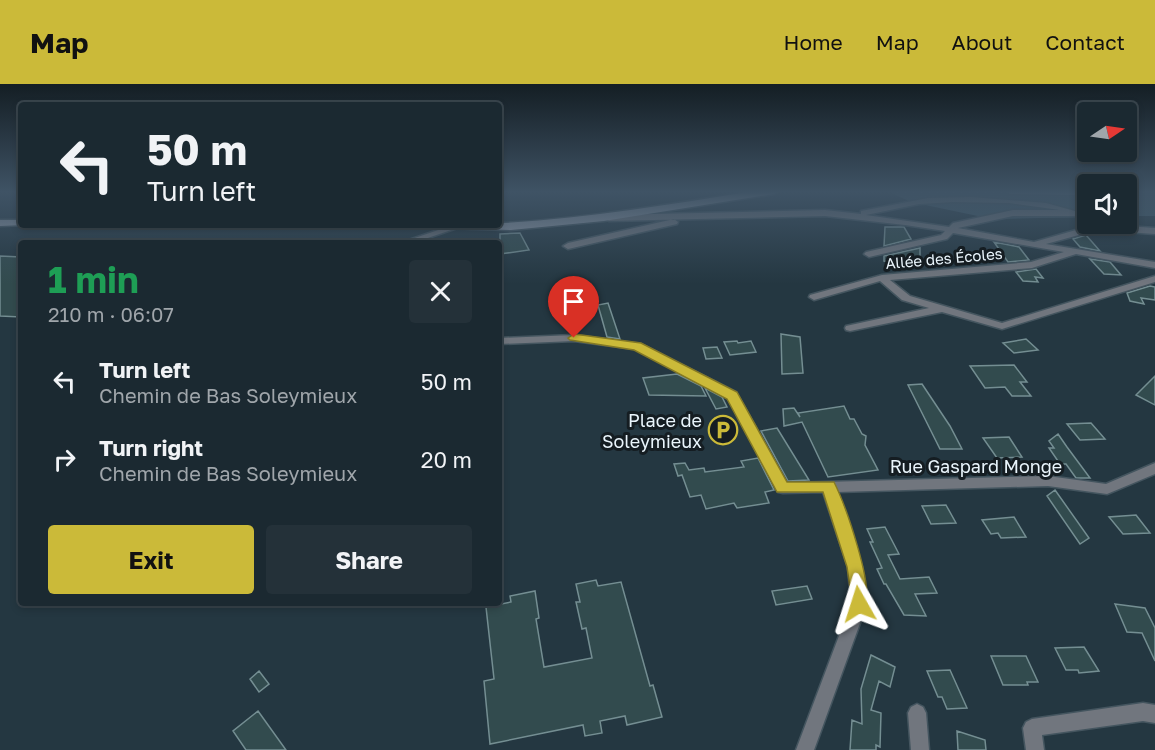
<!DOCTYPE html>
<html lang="en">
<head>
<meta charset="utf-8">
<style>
  body { margin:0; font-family:"Golos Text",sans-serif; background:#243139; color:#f1f3f6; height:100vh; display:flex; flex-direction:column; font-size:22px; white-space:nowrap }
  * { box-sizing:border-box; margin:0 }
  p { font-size:20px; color:#a0a6ab }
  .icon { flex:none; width:33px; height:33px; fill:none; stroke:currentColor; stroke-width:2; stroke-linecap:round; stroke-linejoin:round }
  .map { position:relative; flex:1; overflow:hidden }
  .side { position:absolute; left:18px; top:156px; width:484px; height:366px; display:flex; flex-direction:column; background:#1b2931; border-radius:6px; box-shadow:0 3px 9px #0003,0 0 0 2px #39454d }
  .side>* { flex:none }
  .guide { position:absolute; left:18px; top:18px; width:484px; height:126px; border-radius:6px; box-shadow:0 3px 9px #0003,0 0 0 2px #39454d; background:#1b2931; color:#f1f3f6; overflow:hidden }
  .needle { width:39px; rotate:77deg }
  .controls { position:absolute; left:1077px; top:18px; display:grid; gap:12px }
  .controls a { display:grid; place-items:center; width:60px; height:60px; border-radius:6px; background:#1b2931; box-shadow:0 3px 9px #0003,0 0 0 2px #39454d; font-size:30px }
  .pin { position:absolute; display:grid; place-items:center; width:51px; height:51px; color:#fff; margin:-62px -26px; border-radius:50% 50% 50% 0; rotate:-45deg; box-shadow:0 0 6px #0007 }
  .pin .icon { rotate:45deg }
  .me { position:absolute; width:66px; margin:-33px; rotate:354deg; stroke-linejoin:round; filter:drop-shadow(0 0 4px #0008) }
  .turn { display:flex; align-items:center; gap:21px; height:126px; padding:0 30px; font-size:27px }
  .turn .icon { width:78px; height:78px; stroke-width:2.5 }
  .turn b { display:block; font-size:42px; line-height:51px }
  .round { display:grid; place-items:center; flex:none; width:63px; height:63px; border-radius:6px; background:#243139 }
  .headline { display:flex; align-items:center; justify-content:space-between; height:102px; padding:0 30px }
  h1 { font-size:36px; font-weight:700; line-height:45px; color:#1e9e55 }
  .cta { display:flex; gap:12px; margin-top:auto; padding:12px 30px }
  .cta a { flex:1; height:69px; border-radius:6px; background:#cbba39; color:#111; font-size:24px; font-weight:700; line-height:69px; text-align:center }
  .cta a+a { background:#243139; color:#f1f3f6 }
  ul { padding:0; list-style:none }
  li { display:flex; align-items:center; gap:18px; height:78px; padding:0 30px }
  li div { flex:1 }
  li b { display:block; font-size:22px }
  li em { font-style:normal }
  header { display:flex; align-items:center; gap:36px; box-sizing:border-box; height:84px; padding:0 30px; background:#cbba39; color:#111 }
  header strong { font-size:28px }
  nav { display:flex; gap:33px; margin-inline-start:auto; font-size:21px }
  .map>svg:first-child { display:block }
</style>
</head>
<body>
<header>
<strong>Map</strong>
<nav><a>Home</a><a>Map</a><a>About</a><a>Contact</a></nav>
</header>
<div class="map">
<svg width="1155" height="666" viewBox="0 0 1155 666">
  <rect width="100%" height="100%" fill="#243741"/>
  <!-- green -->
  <path fill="#415b69" d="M887,107H1087V133L992,135L911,118Z
    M1127,107H1155V132H1127Z"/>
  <!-- building -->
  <path fill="#324b4e" stroke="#748e92" stroke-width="1.5" d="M885,143H904L911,155L884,162Z
    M520,149L529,166L500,170V150Z
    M1086,151L1100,167L1080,163L1073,155Z
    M994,158L1019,163L1029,176L1008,178Z
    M920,164V174L908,172L909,181L884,177V172Z
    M0,172L21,173V233L0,232Z
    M1090,175L1110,178L1121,191L1104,190Z
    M1036,185L1043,194L1035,193L1038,198L1023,197L1016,188Z
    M1150,202L1155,203V216L1141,214L1144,220L1130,217L1127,209Z
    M608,219L620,255L607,253L598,221Z
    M781,250L800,253L803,289L782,290Z
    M1026,255L1038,266L1014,269L1003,259Z
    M737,257L738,259L751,257L756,268L730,271L724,258Z
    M717,263L722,274L706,275L703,264Z
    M1014,281L1027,298H1020L1031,312H1012L1005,303L985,304L970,282Z
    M677,290L701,302L706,312L649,311L643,294Z
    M1155,292V321L1136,311Z
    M922,300L950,342L962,365H940L908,301Z
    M705,304L722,313L727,323L716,325Z
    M844,322L850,335H854L862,350L866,352L865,361L878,386L828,393L802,338L784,342L783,325L794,324L800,333L798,329Z
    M1091,339L1105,355L1080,356L1067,340Z
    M777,344L809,396L788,397L761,347Z
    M1058,350L1067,363L1090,394H1076L1066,380H1060L1049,364H1054L1049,357Z
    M1009,353L1022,373L997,374L983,354Z
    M758,374L774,406L765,408L769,419L737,424L734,419L706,425L701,411L690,413L682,391L678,392L674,380L685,379L689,386L704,384L705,388L744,383L741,377Z
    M1055,406L1089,454L1080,460L1047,412Z
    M946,421L956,439L931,440L922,422Z
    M1136,431L1150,449L1123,450L1109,433Z
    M1014,433L1026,453L1001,454L998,449L991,450L982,436Z
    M885,443L899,470L888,471L900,495L929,493L937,509L915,510L926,532L904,531L886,500H884L877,485L882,484L870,458H873L867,445Z
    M596,496L598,502L621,498L650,602L653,601L662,633L627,641L625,632L600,637L602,649L585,652L583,641L490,660L484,597L494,595L486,523L511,518L510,512L535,507L539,534L536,535L544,583L592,574L586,544L582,545L576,518H580L576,500Z
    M807,502L812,515L776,521L772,507Z
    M1115,520L1145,524L1155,544V577L1142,549L1127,548Z
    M1084,563L1099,587L1079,589L1078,586H1066L1055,564Z
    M871,571L895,583L890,603L879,597L871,626L881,629L880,663L876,661V666H850L852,636L862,640L861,605Z
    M991,572H1026L1038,598H1027L1028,601H1003Z
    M950,586L967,624L947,625L942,613H938L927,587Z
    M259,587L269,600L259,608L250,595Z
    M258,627L286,666H246L233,647Z
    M957,647L985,656L986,666H958Z"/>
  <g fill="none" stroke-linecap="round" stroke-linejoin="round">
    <!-- minor casing -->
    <g stroke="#44555f" stroke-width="3">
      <path id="minor" d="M971,113L1046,119L1082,129L1078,132H1013L958,144L1034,158L1097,140L1155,144V150L1097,146L1046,160L1155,178V184L1076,170L1032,184L890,196L910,212L1002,239L1155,192V198L1002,245L942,228L850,247L846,246L845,244L846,242L929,224L902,216L880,197L814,216L809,213L810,211L882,191L1031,178L1064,168L953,149L947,155L869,173L864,170L866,168L941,151L945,147L905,141L825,132L609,137L605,134L609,131L825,126L861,130V127L928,114ZM953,118L1009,119L1060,126H1013L953,139L949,143L866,131L919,120Z
        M674,135L678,138L677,140L568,165L563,162L568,159Z
        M453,141L463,142L413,159H400Z
        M574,251L641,260L736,308L787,399L1048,392L1106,400L1155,379V390L1107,410L1048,402L837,408L862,483L867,520L814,666H796L851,520L848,483L823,408L783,409L778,408L728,314L635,265L574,257L500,260V254Z
        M1143,619L1155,621V639L1143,637L1042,651L1044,666H1026L1023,644L1026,638L1032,635Z
        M917,620L923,623L926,629L929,666H911L908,629L911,623Z"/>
    </g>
    <!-- secondary casing -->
    <g stroke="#44555f" stroke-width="3">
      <path id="secondary" d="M753,107H779L774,110L604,137L511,146L446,144L441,141C545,141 649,124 753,107Z
        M1005,107H1088V111L1010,110Z
        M0,136H21V141H25L0,142Z
        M97,141H166L161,144H102Z"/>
    </g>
    <!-- minor -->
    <use href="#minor" fill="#71767e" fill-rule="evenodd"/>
    <!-- secondary -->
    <use href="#secondary" fill="#939ba8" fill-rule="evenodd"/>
  </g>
  <!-- sky -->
  <linearGradient id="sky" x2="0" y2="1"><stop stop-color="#141e24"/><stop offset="0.54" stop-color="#3f5365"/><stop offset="1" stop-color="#3f5365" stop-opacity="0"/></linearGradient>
  <rect width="1155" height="200" fill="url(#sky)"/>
  <!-- route -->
  <path fill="#cbba39" stroke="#847925" stroke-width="1.5" d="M574,250L641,259L737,308L787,398H834C845,420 875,504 865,525L859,528L853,525L847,483L823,408H777L727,315L634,266L570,256L568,254Z"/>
  <!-- icons -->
  <defs>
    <g id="parking-ring" transform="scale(1.5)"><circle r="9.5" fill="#151d22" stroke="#cbba39" stroke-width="1.5"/><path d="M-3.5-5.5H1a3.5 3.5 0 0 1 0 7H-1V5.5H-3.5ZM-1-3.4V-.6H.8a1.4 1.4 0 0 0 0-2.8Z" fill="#cbba39"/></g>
  </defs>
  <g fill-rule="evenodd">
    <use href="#parking-ring" x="723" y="346"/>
  </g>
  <g text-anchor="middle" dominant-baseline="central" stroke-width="6" stroke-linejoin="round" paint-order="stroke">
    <!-- far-street labels -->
    <g font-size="15" fill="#eaf5fc" stroke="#151d22">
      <text transform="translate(944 174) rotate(-5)">Allée des Écoles</text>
    </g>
    <!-- poi labels -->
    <g font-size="18" fill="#eaf5fc" stroke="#151d22" text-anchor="end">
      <text x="702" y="336">Place de<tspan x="702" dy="21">Soleymieux</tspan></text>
    </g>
    <!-- street labels -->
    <g font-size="18" fill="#eaf5fc" stroke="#151d22">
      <text x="976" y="382">Rue Gaspard Monge</text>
    </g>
  </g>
</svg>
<div class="controls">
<a><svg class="needle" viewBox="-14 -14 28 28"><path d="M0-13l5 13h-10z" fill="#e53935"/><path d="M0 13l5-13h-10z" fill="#a0a6ab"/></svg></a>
<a><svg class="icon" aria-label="sound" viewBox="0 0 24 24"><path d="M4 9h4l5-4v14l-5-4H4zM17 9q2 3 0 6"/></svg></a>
</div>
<div class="pin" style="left:574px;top:254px;background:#d93025"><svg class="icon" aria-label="arrive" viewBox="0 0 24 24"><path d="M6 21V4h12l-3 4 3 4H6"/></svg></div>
<svg class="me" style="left:859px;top:520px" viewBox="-20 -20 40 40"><path d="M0-17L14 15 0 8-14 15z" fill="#cbba39" stroke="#fff" stroke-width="4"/></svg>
<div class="guide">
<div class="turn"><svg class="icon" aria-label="left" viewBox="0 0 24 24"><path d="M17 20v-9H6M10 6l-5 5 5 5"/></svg><div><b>50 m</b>Turn left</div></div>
</div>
<section class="side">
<div class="headline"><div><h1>1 min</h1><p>210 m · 06:07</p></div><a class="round"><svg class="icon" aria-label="close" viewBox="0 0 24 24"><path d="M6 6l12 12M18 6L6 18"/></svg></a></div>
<ul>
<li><svg class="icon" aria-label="left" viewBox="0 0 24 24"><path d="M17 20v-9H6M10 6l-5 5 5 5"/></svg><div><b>Turn left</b><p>Chemin de Bas Soleymieux</p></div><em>50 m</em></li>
<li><svg class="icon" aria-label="right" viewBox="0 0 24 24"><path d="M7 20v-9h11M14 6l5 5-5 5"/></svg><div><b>Turn right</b><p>Chemin de Bas Soleymieux</p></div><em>20 m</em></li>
</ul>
<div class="cta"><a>Exit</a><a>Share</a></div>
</section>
</div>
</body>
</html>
